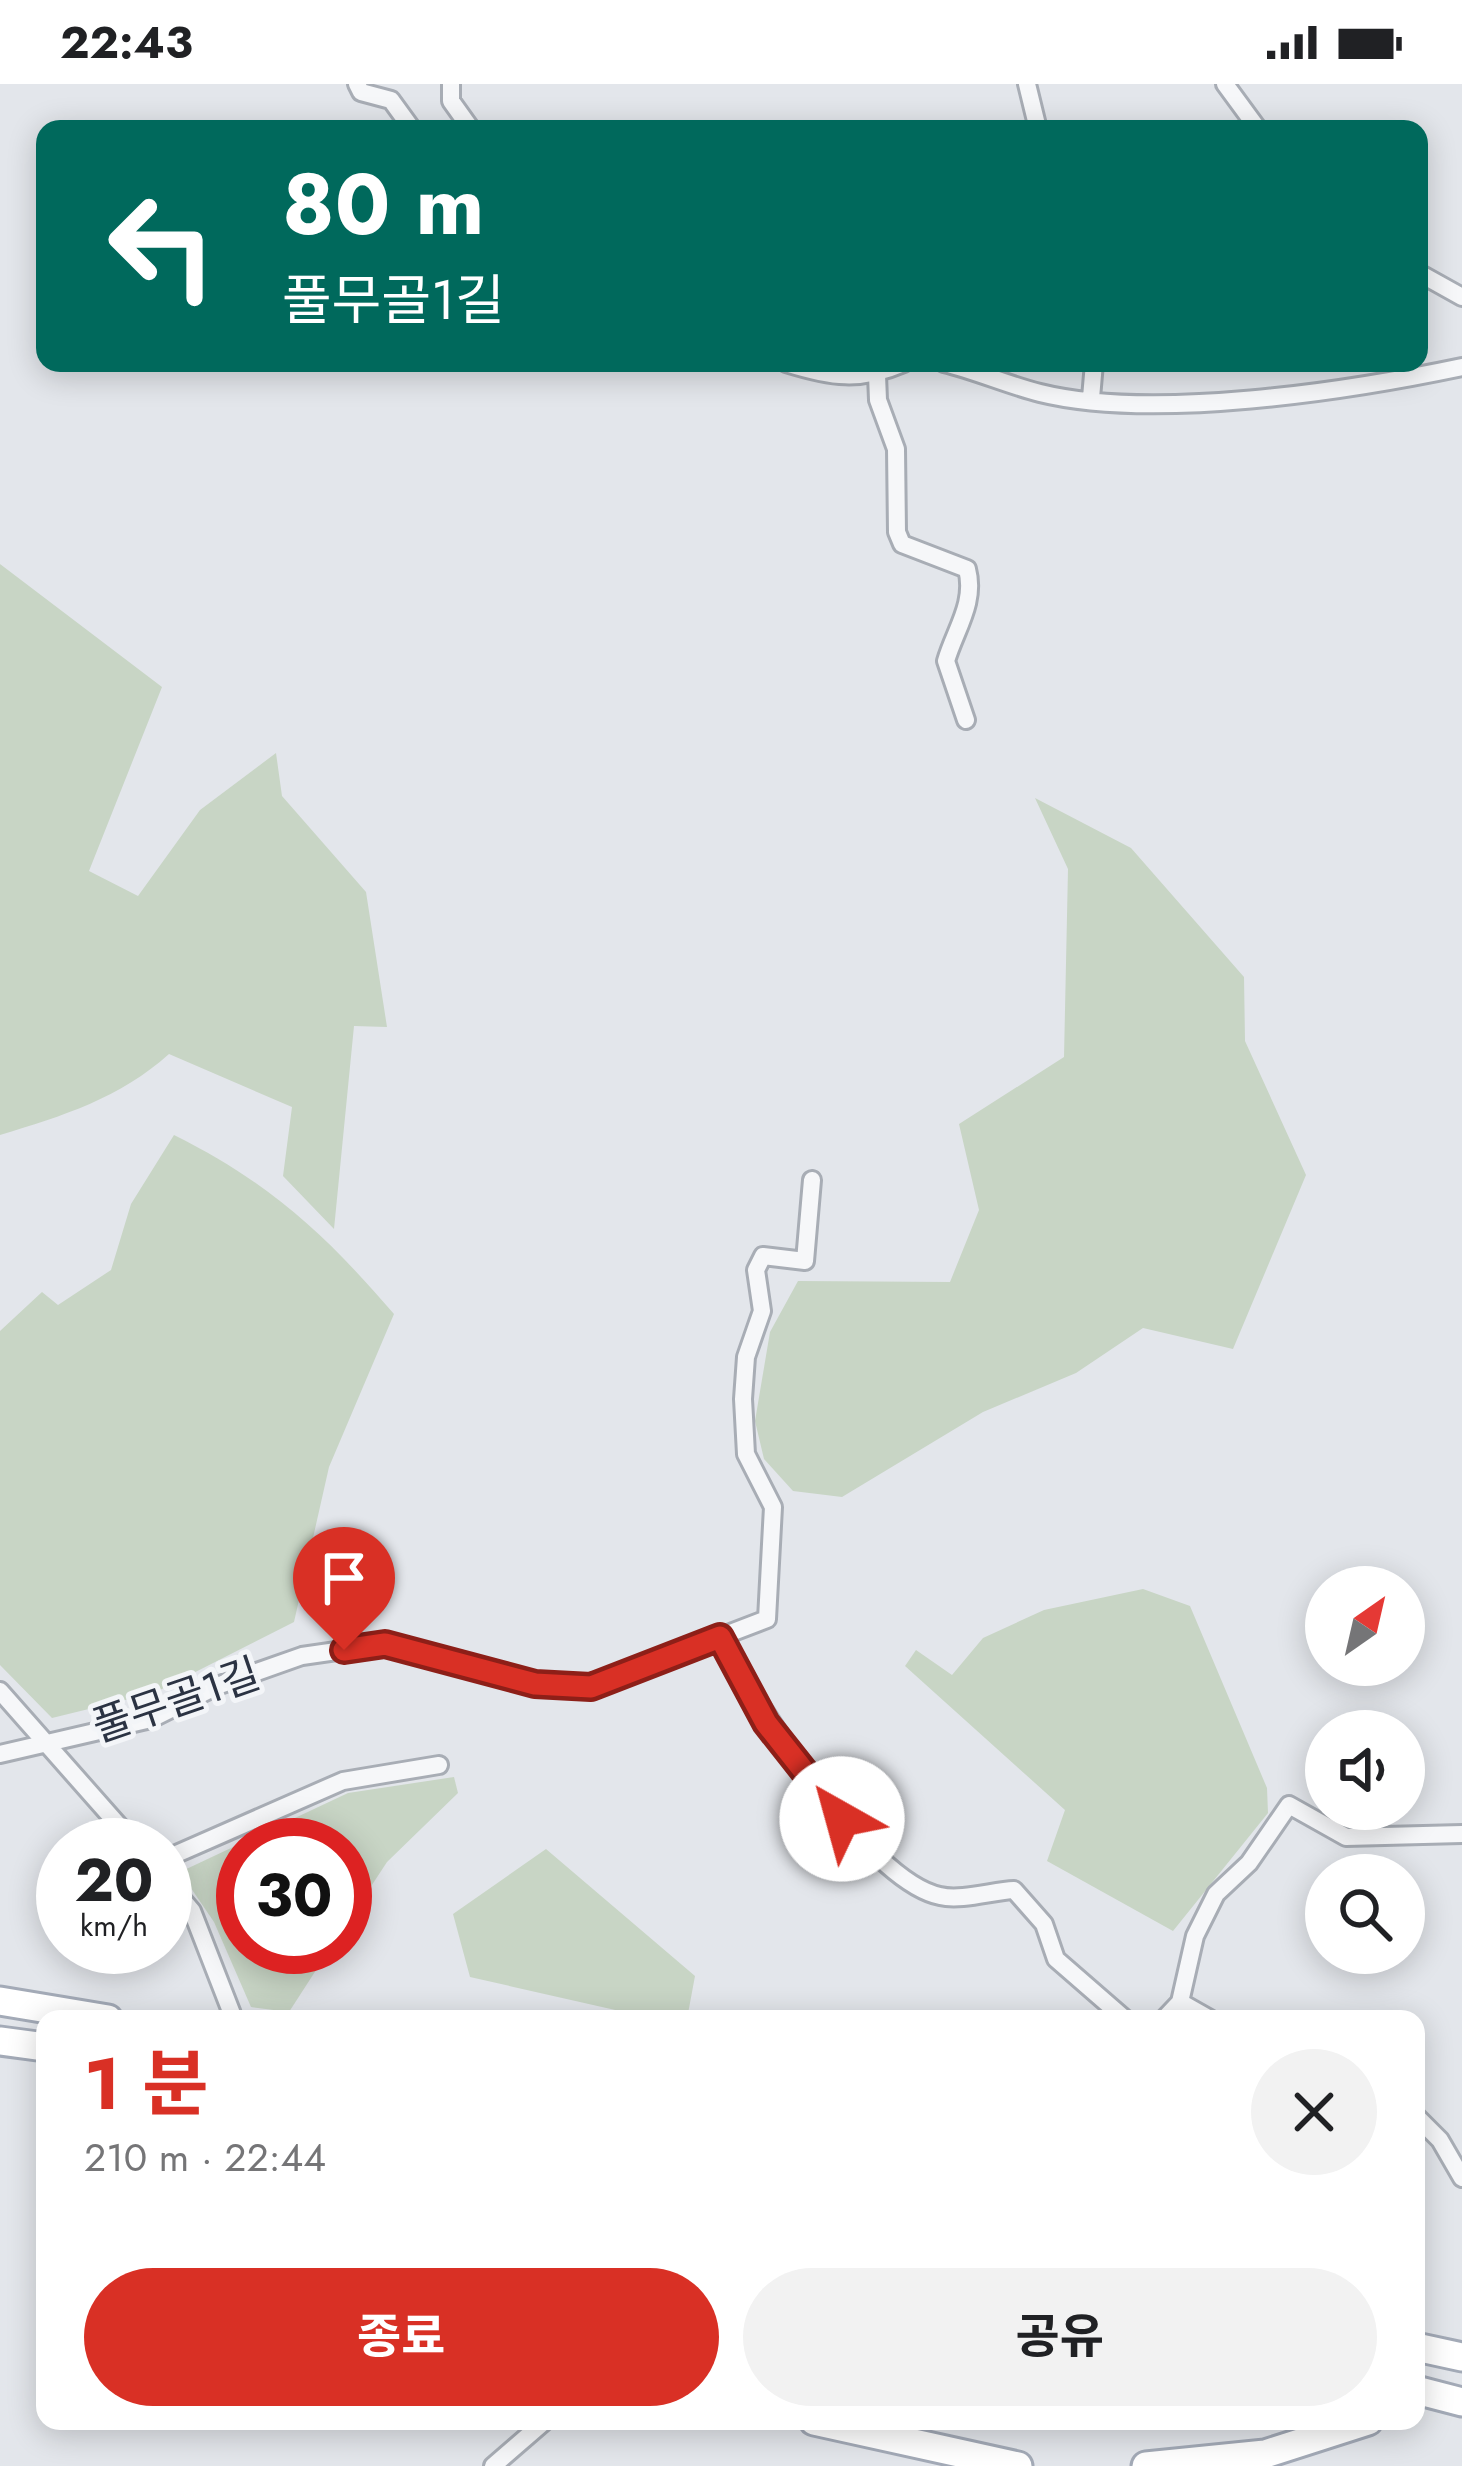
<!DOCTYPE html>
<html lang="ko">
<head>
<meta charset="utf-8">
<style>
  body { margin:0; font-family:Jost,"Noto Sans KR",sans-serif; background:#f2f2f2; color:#202124; height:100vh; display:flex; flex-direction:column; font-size:45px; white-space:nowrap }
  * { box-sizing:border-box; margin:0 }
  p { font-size:39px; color:#757577 }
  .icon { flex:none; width:66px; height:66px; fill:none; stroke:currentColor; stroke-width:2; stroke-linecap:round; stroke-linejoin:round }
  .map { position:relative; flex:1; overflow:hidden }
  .details { position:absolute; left:36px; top:1926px; width:1389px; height:420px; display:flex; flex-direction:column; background:#fff; border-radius:24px; box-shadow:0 6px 30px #0003 }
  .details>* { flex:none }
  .hud { position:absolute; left:36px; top:36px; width:1392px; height:252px; border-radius:24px; box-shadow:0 6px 30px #0003; background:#00695c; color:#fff; overflow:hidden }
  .needle { width:78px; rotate:34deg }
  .buttons { position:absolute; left:1305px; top:1482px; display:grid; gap:24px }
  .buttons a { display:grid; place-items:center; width:120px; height:120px; border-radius:50%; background:#fff; box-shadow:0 6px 30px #0003; font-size:60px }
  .speed { position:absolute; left:36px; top:1734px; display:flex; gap:24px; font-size:60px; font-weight:700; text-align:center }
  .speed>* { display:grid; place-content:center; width:156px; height:156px; border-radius:50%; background:#fff; box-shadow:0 6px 30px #0003; line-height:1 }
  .speed small { font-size:30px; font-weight:400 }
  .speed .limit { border:18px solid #d22; background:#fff; color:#111 }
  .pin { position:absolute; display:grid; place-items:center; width:102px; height:102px; color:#fff; margin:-123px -51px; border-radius:50% 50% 50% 0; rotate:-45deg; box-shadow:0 0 12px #0007 }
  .pin .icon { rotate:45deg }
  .me { position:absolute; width:132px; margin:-66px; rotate:322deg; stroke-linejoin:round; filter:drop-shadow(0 0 9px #0008) }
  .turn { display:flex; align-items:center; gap:42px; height:252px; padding:0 48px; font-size:54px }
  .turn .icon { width:156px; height:156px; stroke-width:2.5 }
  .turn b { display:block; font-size:84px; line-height:102px }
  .round { display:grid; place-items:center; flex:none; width:126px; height:126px; border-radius:63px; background:#f2f2f2 }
  .overview { display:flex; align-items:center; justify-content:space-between; height:204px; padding:0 48px }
  h1 { font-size:72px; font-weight:700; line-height:90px; color:#d93025 }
  .primary-button { display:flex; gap:24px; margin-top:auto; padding:24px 48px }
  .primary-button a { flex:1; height:138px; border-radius:72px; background:#d93025; color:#fff; font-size:48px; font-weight:700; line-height:138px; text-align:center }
  .primary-button a+a { background:#f2f2f2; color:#202124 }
  .status { display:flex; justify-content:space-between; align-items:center; height:84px; padding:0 60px; background:#fff; direction:ltr }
  .status svg { height:33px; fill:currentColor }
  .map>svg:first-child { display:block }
</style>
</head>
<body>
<div class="status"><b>22:43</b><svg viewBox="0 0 49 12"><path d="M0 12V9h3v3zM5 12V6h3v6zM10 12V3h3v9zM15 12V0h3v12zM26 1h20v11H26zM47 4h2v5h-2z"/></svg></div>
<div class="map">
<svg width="1462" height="2382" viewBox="0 0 1462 2382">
  <rect width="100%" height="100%" fill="#e3e6eb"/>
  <!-- green -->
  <path fill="#c8d5c5" d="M0,480L162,603L89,787L138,812L200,726L276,669L282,712L366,808L387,943L354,942L334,1145L283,1092L292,1023L169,970C120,1014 63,1032 0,1051Z
    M1035,714L1131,764L1244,893L1245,957L1306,1091L1233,1265L1143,1244L1076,1289L983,1328L842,1413L793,1407L764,1375L755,1337L770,1248L798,1197L950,1198L979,1126L959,1040L1064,973L1068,785Z
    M174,1051C270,1099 324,1149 394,1230L329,1383L294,1538L154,1609L52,1634L0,1581V1247L42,1208L58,1221L111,1186L131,1120Z
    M1143,1505L1190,1522L1267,1704L1268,1729L1173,1847L1047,1777L1065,1726L905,1582L916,1566L952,1591L983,1554L1044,1526Z
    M454,1693L458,1709L387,1778L345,1842V1761H243V1863H331L289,1928L251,1923L214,1838L180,1788L348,1709Z
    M546,1765L695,1892L687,1935H655L470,1893L453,1830Z"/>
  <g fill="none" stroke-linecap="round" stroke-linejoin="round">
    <!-- street casing -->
    <g stroke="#a8adb5" stroke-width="22">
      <path id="street" d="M357,0L361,8L391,16L412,45
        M451,0V17L471,45
        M1027,0L1038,45
        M1225,0L1258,45
        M1419,189L1462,213
        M786,279C831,293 860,298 904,279
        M944,279C977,287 1008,301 1040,309C1153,337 1348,307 1462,283
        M877,291L878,316L896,365L897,448L902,460L967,485C976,519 955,546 946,577L966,636
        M1091,314L1094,279
        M812,1096L805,1177L763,1172L756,1186L762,1227L746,1273L743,1315L746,1370L773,1423L767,1535L720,1553C754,1616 867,1797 940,1812C961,1817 993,1807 1014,1806L1044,1840L1056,1875L1125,1935
        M0,1607L136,1761
        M0,1670L151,1635L217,1602L302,1572L385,1560L535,1600L591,1603L720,1553
        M165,1775L343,1697L439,1681
        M165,1795L192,1827L234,1935
        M1180,1918L1195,1852L1216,1810L1249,1779L1289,1721L1346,1753L1462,1750
        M1164,1935L1180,1918L1210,1935
        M1416,2032L1440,2056L1462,2094
        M493,2382L545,2337"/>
    </g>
    <!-- primary casing -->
    <g stroke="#a3aab7" stroke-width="33">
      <path id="primary" d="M0,1917L108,1935
        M0,1957L45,1963
        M1416,2263L1462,2273
        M1416,2306L1462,2318
        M814,2337L1018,2382
        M1146,2382L1265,2370L1368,2337"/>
    </g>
    <!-- street -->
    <use href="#street" stroke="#f6f7f9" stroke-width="16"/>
    <!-- primary -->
    <use href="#primary" stroke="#fff" stroke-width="27"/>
  </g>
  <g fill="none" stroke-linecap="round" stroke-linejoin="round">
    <!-- route casing -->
    <g stroke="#8d1f18" stroke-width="30">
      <path id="route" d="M344,1566L385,1560L535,1600L591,1603L720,1553L766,1639L842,1735"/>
    </g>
    <!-- route -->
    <use href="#route" stroke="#d93025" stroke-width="21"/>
  </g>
  <g text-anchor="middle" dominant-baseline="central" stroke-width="10" stroke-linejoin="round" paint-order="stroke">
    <!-- street labels -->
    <g font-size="42" fill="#2b3343" stroke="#f3f5f8">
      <text transform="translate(176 1616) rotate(-19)">풀무골1길</text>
    </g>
  </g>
</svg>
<div class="buttons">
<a><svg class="needle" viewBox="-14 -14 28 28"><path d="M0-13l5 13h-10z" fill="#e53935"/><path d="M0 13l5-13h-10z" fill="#757577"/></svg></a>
<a><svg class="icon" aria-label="sound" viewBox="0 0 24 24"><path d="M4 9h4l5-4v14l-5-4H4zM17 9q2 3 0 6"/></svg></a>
<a><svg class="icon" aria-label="search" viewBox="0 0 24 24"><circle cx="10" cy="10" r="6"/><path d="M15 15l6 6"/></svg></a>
</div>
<div class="speed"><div>20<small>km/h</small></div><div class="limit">30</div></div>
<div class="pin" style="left:344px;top:1566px;background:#d93025"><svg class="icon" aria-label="arrive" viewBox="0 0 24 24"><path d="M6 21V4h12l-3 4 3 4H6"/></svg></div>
<svg class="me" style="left:842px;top:1735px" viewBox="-20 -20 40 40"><circle r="19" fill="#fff"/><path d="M0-13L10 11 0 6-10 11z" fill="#d93025"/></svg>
<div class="hud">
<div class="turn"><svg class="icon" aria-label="left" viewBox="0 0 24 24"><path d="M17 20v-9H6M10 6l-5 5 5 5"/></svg><div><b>80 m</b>풀무골1길</div></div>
</div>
<section class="details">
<div class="overview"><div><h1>1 분</h1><p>210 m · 22:44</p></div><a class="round"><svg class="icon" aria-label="close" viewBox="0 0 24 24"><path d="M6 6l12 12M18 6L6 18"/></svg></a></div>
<div class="primary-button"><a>종료</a><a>공유</a></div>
</section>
</div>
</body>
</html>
